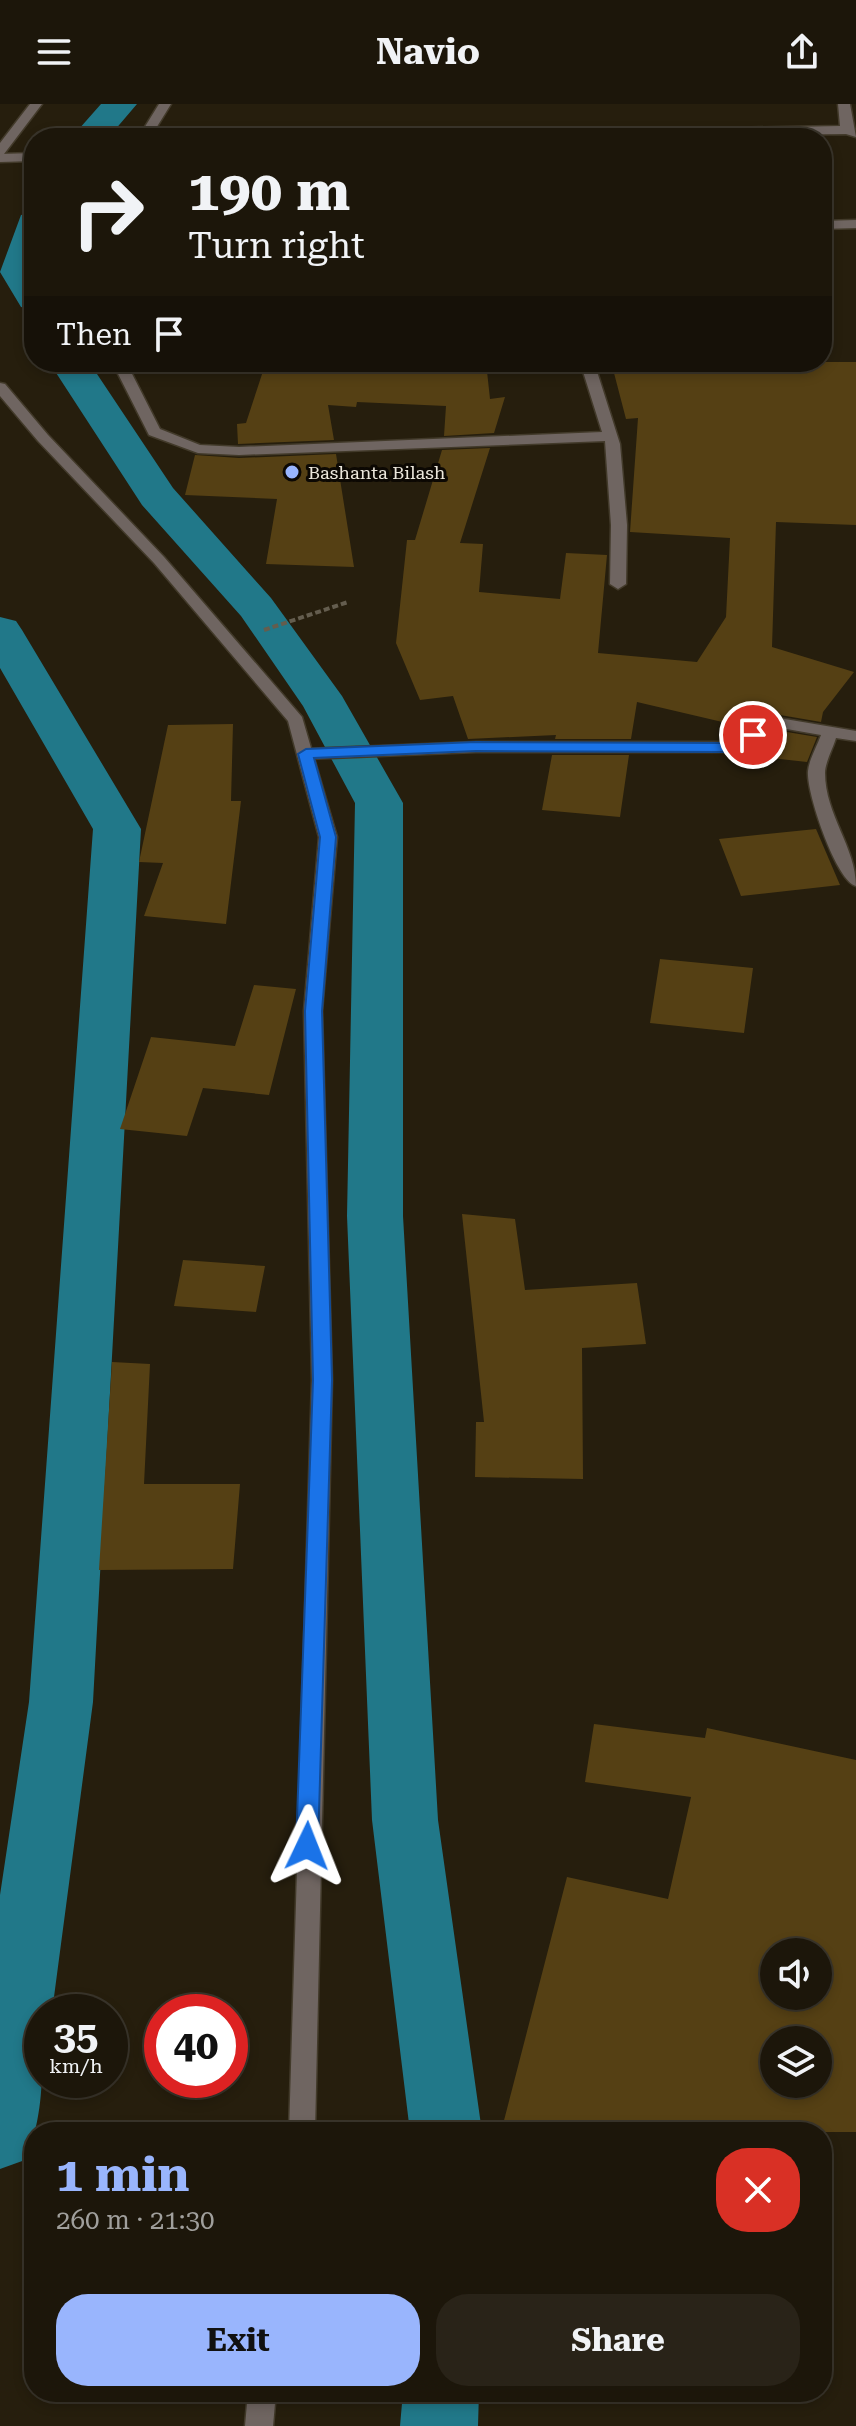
<!DOCTYPE html>
<html lang="en">
<head>
<meta charset="utf-8">
<style>
  body { margin:0; font-family:"Roboto Serif",serif; background:#292318; color:#f1f3f6; height:100vh; display:flex; flex-direction:column; font-size:30px; white-space:nowrap }
  * { box-sizing:border-box; margin:0 }
  p { font-size:26px; color:#a09f9c }
  .icon { flex:none; width:44px; height:44px; fill:none; stroke:currentColor; stroke-width:2; stroke-linecap:round; stroke-linejoin:round }
  .map { position:relative; flex:1; overflow:hidden }
  .side { position:absolute; left:24px; top:2018px; width:808px; height:280px; display:flex; flex-direction:column; background:#1c160a; border-radius:32px; box-shadow:0 4px 12px #0003,0 0 0 2px #3a352b }
  .side>* { flex:none }
  .guide { position:absolute; left:24px; top:24px; width:808px; height:244px; border-radius:32px; box-shadow:0 4px 12px #0003,0 0 0 2px #3a352b; background:#1c160a; color:#f1f3f6; overflow:hidden }
  .fabs { position:absolute; left:760px; top:1834px; display:grid; gap:16px }
  .fabs a { display:grid; place-items:center; width:72px; height:72px; border-radius:50%; background:#1c160a; box-shadow:0 4px 12px #0003,0 0 0 2px #3a352b; font-size:40px }
  .speed { position:absolute; left:24px; top:1890px; display:flex; gap:16px; font-size:40px; font-weight:700; text-align:center }
  .speed>* { display:grid; place-content:center; width:104px; height:104px; border-radius:50%; background:#1c160a; box-shadow:0 4px 12px #0003,0 0 0 2px #3a352b; line-height:1 }
  .speed small { font-size:20px; font-weight:400 }
  .speed .limit { border:12px solid #d22; background:#fff; color:#111 }
  .pin { position:absolute; display:grid; place-items:center; width:68px; height:68px; color:#fff; margin:-34px; border:4px solid #fff; border-radius:50%; box-shadow:0 2px 8px #0007 }
  .me { position:absolute; width:88px; margin:-44px; rotate:2deg; stroke-linejoin:round; filter:drop-shadow(0 0 6px #0008) }
  .turn { display:flex; align-items:center; gap:28px; height:168px; padding:0 32px; font-size:36px }
  .turn .icon { width:104px; height:104px; stroke-width:2.5 }
  .turn b { display:block; font-size:56px; line-height:68px }
  .then { display:flex; align-items:center; height:76px; padding:0 32px; background:#0003; gap:16px; font-size:30px }
  .round { display:grid; place-items:center; flex:none; width:84px; height:84px; border-radius:32px; background:#292318 }
  .summary { display:flex; align-items:center; justify-content:space-between; height:136px; padding:0 32px }
  h1 { font-size:48px; font-weight:700; line-height:60px; color:#99b5fd }
  .cta { display:flex; gap:16px; margin-top:auto; padding:16px 32px }
  .cta a { flex:1; height:92px; border-radius:32px; background:#99b5fd; color:#111; font-size:32px; font-weight:700; line-height:92px; text-align:center }
  .cta a+a { background:#292318; color:#f1f3f6 }
  header { display:flex; justify-content:space-between; align-items:center; height:104px; padding:0 32px; background:#1c160a; font-size:36px; font-weight:700 }
  .map>svg:first-child { display:block }
</style>
</head>
<body>
<header><svg class="icon" aria-label="menu" viewBox="0 0 24 24"><path d="M4 6h16M4 12h16M4 18h16"/></svg>Navio<svg class="icon" aria-label="share" viewBox="0 0 24 24"><path d="M12 15V3M7 8l5-5 5 5M5 13v7h14v-7"/></svg></header>
<div class="map">
<svg width="856" height="2322" viewBox="0 0 856 2322">
  <rect width="100%" height="100%" fill="#261e0d"/>
  <g fill="none" stroke-linecap="round" stroke-linejoin="round">
    <!-- canal -->
    <path fill="#217889" fill-rule="evenodd" d="M101,0H137L108,34H71Z
      M34,108V206L21,203L0,168L21,111Z
      M49,258H89L173,384L271,494L342,592L403,699V1112L438,1716L482,2028H410L372,1716L347,1112L355,699L303,602L241,512L142,401Z
      M0,513L16,517L22,526L141,725L93,1598L52,1908H42C42,1960 46,2009 25,2056L0,2065V1791L29,1598L93,725L0,564Z
      M403,2288H479L478,2322H400Z"/>
  </g>
  <!-- building -->
  <path fill="#554014" fill-rule="evenodd" d="M266,258H486L490,295L505,293L494,329L444,332L446,302L357,298L356,303L328,301L334,336L238,340L237,320L246,319Z
    M779,258H856V421L776,418L772,543L854,568L823,608L821,618L780,611L748,624L637,598L631,635H555L556,631L468,635L453,592L420,596L396,539L407,436H415L442,346L490,344L460,439L483,440L479,488L560,495L566,449L607,451L598,549L697,558L726,513L730,434L630,428L638,314L626,315L614,269L780,262Z
    M336,350L354,463L266,460L277,395L185,391L195,351L239,354Z
    M233,620L231,697H241L226,820L144,812L163,759L139,758L168,621Z
    M781,627L817,633L807,658L762,653L766,634Z
    M552,651H629L620,713L542,706Z
    M816,725L840,781L741,792L719,735Z
    M660,855L753,864L744,929L650,919Z
    M254,881L296,885L269,991L203,984L187,1032L120,1025L151,933L235,942Z
    M462,1110L515,1115L525,1186L637,1179L646,1240L582,1244L583,1375L475,1373L476,1318H484Z
    M183,1156L265,1162L256,1208L174,1202Z
    M112,1258L150,1260L144,1380H240L233,1465L99,1466Z
    M594,1620L705,1634L707,1624L856,1656V2028H501L567,1773L668,1795L691,1693L585,1678ZM774,1848H818V1892H774ZM774,1936H818V1980H774Z"/>
  <g fill="none" stroke-linecap="round" stroke-linejoin="round">
    <!-- minor casing -->
    <g stroke="#423a2a" stroke-width="3">
      <path id="minor" d="M159,0H171L150,34H138Z
        M838,0H850L856,33L846,30L541,34L559,27L840,22Z
        M34,49V57L0,58V50Z
        M856,116V124L822,125V117Z
        M112,258H126L160,325L200,341L239,343L602,328L580,258H594L620,340L627,421L626,480L618,485L610,480L611,421L605,337L239,351L198,349L149,331Z
        M779,614L856,627V637L836,634C833,644 825,659 825,669C825,710 856,744 856,782C836,777 806,688 808,667C809,656 817,642 821,631L781,624L728,648H476L306,655L298,650L306,645L476,638H725Z"/>
    </g>
    <!-- tertiary casing -->
    <g stroke="#423a2a" stroke-width="3">
      <path id="tertiary" d="M30,0H42L4,50L0,51V39Z
        M0,279L5,280L48,331L164,453L302,613L337,733L322,907L332,1276L315,2028H289L312,1276L304,907L319,733L288,617L154,459L38,337L0,292Z
        M248,2288H276L273,2322H245Z"/>
    </g>
    <!-- path -->
    <path stroke="#645d4e" stroke-width="4" stroke-dasharray="6 3" stroke-linecap="butt" d="M264,526L348,498"/>
    <!-- minor -->
    <use href="#minor" fill="#6f6561" fill-rule="evenodd"/>
    <!-- tertiary -->
    <use href="#tertiary" fill="#6f6561" fill-rule="evenodd"/>
  </g>
  <!-- route -->
  <path fill="#1a73e8" stroke="#114b97" stroke-width="2" d="M753,627L761,631L759,635L728,648L476,647L314,654L336,733L322,907L332,1276L318,1742L315,1749H300L296,1742L313,1276L305,907L320,733L298,650L306,645L476,638L725,639Z"/>
  <!-- markers -->
  <circle fill="#99b5fd" stroke="#0c0803" stroke-width="3" cx="292" cy="368" r="8"/>
  <g text-anchor="middle" dominant-baseline="central" stroke-width="6" stroke-linejoin="round" paint-order="stroke">
    <!-- far-poi labels -->
    <g font-size="18" fill="#ece7dc" stroke="#0c0803" text-anchor="start">
      <text x="308" y="368">Bashanta Bilash</text>
    </g>
  </g>
</svg>
<div class="fabs">
<a><svg class="icon" aria-label="sound" viewBox="0 0 24 24"><path d="M4 9h4l5-4v14l-5-4H4zM17 9q2 3 0 6"/></svg></a>
<a><svg class="icon" aria-label="layers" viewBox="0 0 24 24"><path d="M12 4l9 5-9 5-9-5zM3 14l9 5 9-5"/></svg></a>
</div>
<div class="speed"><div>35<small>km/h</small></div><div class="limit">40</div></div>
<div class="pin" style="left:753px;top:631px;background:#d93025"><svg class="icon" aria-label="arrive" viewBox="0 0 24 24"><path d="M6 21V4h12l-3 4 3 4H6"/></svg></div>
<svg class="me" style="left:307px;top:1742px" viewBox="-20 -20 40 40"><path d="M0-17L14 15 0 8-14 15z" fill="#1a73e8" stroke="#fff" stroke-width="4"/></svg>
<div class="guide">
<div class="turn"><svg class="icon" aria-label="right" viewBox="0 0 24 24"><path d="M7 20v-9h11M14 6l5 5-5 5"/></svg><div><b>190 m</b>Turn right</div></div>
<div class="then">Then<svg class="icon" aria-label="arrive" viewBox="0 0 24 24"><path d="M6 21V4h12l-3 4 3 4H6"/></svg></div>
</div>
<section class="side">
<div class="summary"><div><h1>1 min</h1><p>260 m · 21:30</p></div><a class="round" style="background:#d93025;color:#fff"><svg class="icon" aria-label="close" viewBox="0 0 24 24"><path d="M6 6l12 12M18 6L6 18"/></svg></a></div>
<div class="cta"><a>Exit</a><a>Share</a></div>
</section>
</div>
</body>
</html>
